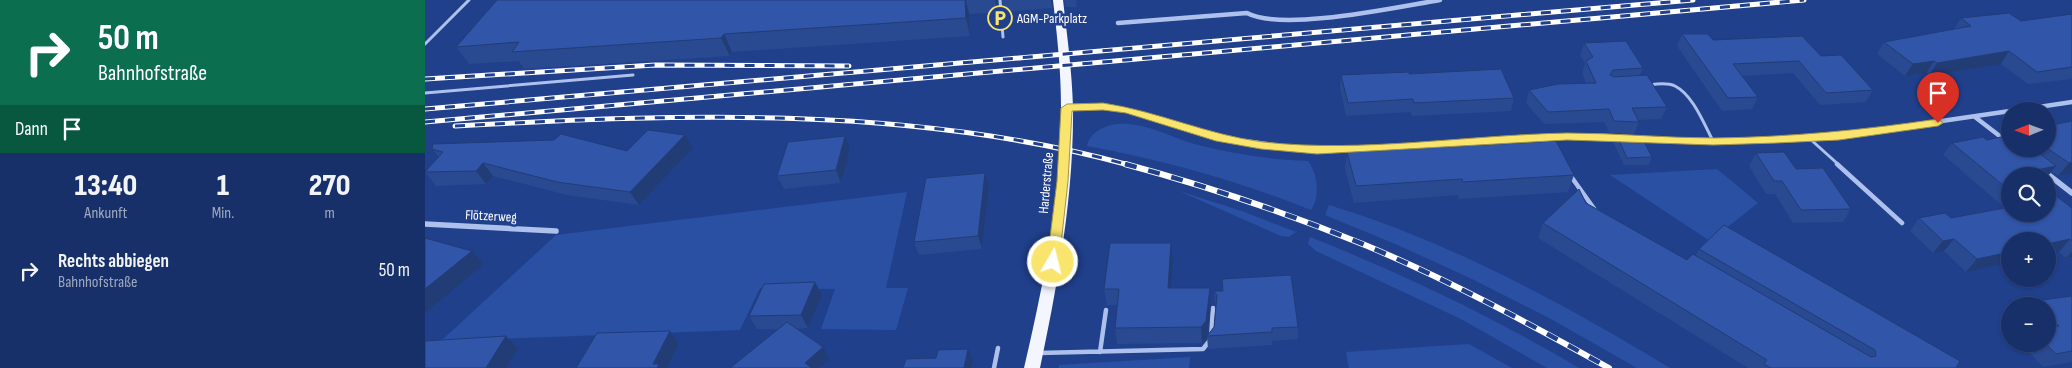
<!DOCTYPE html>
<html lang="de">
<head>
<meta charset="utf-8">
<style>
  body { margin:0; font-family:"Sofia Sans Condensed",sans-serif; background:#253c71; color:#f1f3f6; height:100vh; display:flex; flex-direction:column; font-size:19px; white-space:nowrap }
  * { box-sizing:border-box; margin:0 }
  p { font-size:16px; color:#9fa9c0 }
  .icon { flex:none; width:28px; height:28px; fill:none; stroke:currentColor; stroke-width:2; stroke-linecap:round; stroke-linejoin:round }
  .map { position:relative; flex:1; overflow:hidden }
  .side { display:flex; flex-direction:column; background:#183069; width:425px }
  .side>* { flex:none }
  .banner { background:#0b6e4f; color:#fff; overflow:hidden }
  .needle { width:32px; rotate:269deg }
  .controls { position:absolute; left:1576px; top:102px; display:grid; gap:10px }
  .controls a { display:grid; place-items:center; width:55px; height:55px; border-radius:50%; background:#183069; box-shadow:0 1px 4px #0004,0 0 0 1px #364b7d; font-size:25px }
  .pin { position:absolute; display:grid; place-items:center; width:42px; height:42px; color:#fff; margin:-51px -21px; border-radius:50% 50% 50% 0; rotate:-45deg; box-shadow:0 0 5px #0007 }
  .pin .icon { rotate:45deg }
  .me { position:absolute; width:55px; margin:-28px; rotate:8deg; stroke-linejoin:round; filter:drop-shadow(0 0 4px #0008) }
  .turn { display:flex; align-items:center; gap:18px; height:105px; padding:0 15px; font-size:22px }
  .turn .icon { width:65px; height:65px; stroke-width:2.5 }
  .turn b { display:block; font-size:35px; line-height:42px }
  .then { display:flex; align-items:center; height:48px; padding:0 15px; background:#0003; gap:10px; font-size:19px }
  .eta { display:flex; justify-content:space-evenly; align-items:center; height:85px; text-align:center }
  .eta b { font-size:30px; font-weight:800; line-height:35px }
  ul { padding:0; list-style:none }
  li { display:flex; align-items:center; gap:15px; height:65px; padding:0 15px }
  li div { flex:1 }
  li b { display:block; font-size:19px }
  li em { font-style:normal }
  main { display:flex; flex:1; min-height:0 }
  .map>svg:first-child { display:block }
</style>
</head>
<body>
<main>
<section class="side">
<div class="banner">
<div class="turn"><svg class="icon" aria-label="right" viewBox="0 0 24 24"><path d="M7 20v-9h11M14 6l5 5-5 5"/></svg><div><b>50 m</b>Bahnhofstraße</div></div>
<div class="then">Dann<svg class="icon" aria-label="arrive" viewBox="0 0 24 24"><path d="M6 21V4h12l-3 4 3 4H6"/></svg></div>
</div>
<div class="eta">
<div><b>13:40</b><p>Ankunft</p></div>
<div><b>1</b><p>Min.</p></div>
<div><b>270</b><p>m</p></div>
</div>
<ul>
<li><svg class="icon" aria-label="right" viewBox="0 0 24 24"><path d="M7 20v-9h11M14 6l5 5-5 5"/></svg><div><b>Rechts abbiegen</b><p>Bahnhofstraße</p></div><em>50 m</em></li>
</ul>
</section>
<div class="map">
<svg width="1647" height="368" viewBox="0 0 1647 368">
  <rect width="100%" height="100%" fill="#20408c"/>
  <!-- green -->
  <path fill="#2a50a4" d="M692,124C719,121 747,138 773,145C809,154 846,160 883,161C893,173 895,198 886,210C814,181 738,160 662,146C665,132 679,126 692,124Z
    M1292,169L1333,203L1285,241L1185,175Z
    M754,191L817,211L871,232L864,237L856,236Z
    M482,192L461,288H483L471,330L396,329L410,289L335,288L315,330L16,341L131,235Z
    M904,205C1025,242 1138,303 1245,368H1212L1126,319L1047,279L975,246L900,215Z
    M885,237C978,274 1068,317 1154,368H1122L1036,319L891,251L883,244Z
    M1044,344L1087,368H924L921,352Z
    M765,357L764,368H634V365Z"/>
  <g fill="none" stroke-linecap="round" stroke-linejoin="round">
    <!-- lane-far1 -->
    <path stroke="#adc1ec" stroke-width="3" d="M575,0L578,37
      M0,44L44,0
      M1223,85C1231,84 1242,82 1250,86C1268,95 1279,124 1288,141
      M0,93L208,75
      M1384,138L1414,165"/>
    <!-- lane -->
    <path stroke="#adc1ec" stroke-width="4.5" d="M1412,164L1477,223
      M1145,175L1170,210
      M675,352L681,310
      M614,353L778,349L786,339L788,308
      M569,368L573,348"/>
    <!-- street-far1 -->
    <path stroke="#adc1ec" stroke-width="4.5" d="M693,23L822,13C857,32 972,7 1015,0
      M642,108L678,106L702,110L791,137L878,149L917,150L1125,137L1195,138
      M1586,111L1647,102
      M1550,117L1585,144
      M1211,139L1313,141L1414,136L1585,111"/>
    <!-- street -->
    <path stroke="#adc1ec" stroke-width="5.5" d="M1620,172L1647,193
      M0,224L131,231"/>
    <!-- primary -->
    <path fill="#f3f6fe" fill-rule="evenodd" d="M628,0H638C642,35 647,71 648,107C649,195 633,282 615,368H599C619,282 637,194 636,106C636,70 632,35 628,0Z"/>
    <!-- rail-far1 casing -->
    <g stroke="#fff" stroke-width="5">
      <path id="rail-far1" d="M0,79L230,65L424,66
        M0,109L1268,0
        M0,122L1379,0
        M30,126C254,114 485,105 704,165"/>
    </g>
    <!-- rail casing -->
    <g stroke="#fff" stroke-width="6">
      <path id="rail" d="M700,164C782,186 862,213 940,245C1024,280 1105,324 1184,368"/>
    </g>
    <!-- rail-far1 -->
    <use href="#rail-far1" stroke="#20408c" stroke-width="3" stroke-dasharray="10" stroke-linecap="butt"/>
    <!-- rail -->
    <use href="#rail" stroke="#20408c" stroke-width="4.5" stroke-dasharray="12" stroke-linecap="butt"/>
  </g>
  <!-- wall -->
  <path fill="#294991" d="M72,0H572L573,12L544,14L545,36L307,52L305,56L99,69L94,61L44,64L31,47Z
    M577,0H628L627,8L579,12Z
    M639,0H651L652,7H641Z
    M1647,14V79L1603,84L1576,64L1504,76L1501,73L1480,76L1452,54L1459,42L1529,29L1536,18L1596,21Z
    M1257,34L1288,40L1396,56L1448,90L1441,102L1395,105L1368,73L1317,76L1333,97L1327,109L1297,111L1252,46Z
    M1159,43L1218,68L1215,75L1242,107L1236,119L1213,120L1214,122L1209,134L1185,133L1179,122L1119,124L1101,103L1104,90L1161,83L1157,73L1160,63L1155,56Z
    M984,74L1089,98L1086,111L987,116L986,112L921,116L915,88L916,75Z
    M1647,121V173L1633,176L1627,172L1622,176H1585V214L1647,208V257L1641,258L1634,252L1622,254V241L1541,272L1519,251L1508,253L1485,231L1494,218H1526L1580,208L1518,155L1527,143L1562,140L1585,149H1622V126Z
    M1191,134L1227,157L1224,165H1199L1188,142Z
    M268,148L214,205L142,195L68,176L61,184L11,186L0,172L14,157L7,149L202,151Z
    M425,149L416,183L359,189L352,176Z
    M922,152L1149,175L1143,192L1034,199L1033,195L929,203L920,169Z
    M1331,153L1371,169L1426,209L1418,222L1368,223L1350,194H1341L1324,166Z
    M564,186L557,249L494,255L489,242Z
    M1161,203L1262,260L1270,256L1274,249L1531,368H1323L1113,238L1118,223Z
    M746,243L748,259L746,288L786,304L782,337L777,343L692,344L690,328L692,305H682L679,289Z
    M797,279L873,327V339L847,341V345L783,349L782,336L789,327L791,306L790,304L789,291H797Z
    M397,295L383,328L371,329L398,347L405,359L354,329H332L324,316Z
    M1647,296V362L1618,367L1596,344H1622V306H1605L1610,301Z"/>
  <!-- shaded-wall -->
  <path fill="#223c76" d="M540,0H541L544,14L545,36L541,18Z
    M570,0H572L573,12Z
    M626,0H628L627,8Z
    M299,34L307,52L305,56L296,38Z
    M1584,51L1576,64L1504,76L1512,63Z
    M1509,61L1501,73L1480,76L1488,64Z
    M260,135L268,148L214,205L205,192Z
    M420,136L425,149L416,183L411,170Z
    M1647,162V173L1633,176L1644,163Z
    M58,163L68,176L61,184L51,171Z
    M1631,166L1622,176H1599L1602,172Z
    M560,173L564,186L557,249L553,236Z
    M1529,239L1519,251L1508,253L1518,241Z
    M1645,239L1634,252L1622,254V244Z
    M746,243L748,259L745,305L743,288Z
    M47,251L59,264L0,313V289Z
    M1585,252V262L1541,272L1552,259Z
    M1647,252V257L1641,258Z
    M390,282L397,295L383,328L376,315Z
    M785,288L786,304L782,337L777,343L776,327Z
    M245,331L254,344L242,368H231L228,364Z
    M81,336L93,349L81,368H61Z
    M398,347L405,359L394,368H383L380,363Z
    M543,349L548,361L546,368H539Z"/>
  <!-- building -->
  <path fill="#3055a9" stroke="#223c76" d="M72,0H540L541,18L299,34L296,38L87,52L94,42L31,47Z
    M1584,13L1596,21L1647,14V67L1612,72L1584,51L1512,63L1509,61L1488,64L1459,42L1546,26L1536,18Z
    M1257,34H1283L1288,40L1377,36L1396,56L1416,55L1448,90L1401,93L1374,61L1308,64L1333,97L1303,98Z
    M1201,41L1218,68L1188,70L1185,75L1189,77L1222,75L1242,107L1207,108L1214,122L1189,121L1184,109L1123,112L1104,90L1133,84L1171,83L1161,61L1168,57L1159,43Z
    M1076,69L1089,98L989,103L988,99L923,103L916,75L984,72V74Z
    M1647,121V162L1644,163L1622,148V126Z
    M223,130L260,135L205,192L132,182L58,163L51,171L0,172L18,152L7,149L8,144L129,140L136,134L202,151Z
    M1191,134L1216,136L1227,157L1202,158Z
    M1585,135V149H1609L1631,166L1602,172L1607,176H1585V191L1527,143L1558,137L1562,140Z
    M420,136L411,170L352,176L363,142Z
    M1131,141L1149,175L1038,182L1037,179L931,186L922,152Z
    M1359,152L1371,169L1398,168L1426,209L1376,210L1357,181H1349L1331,153Z
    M560,173L553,236L489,242L501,178Z
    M1154,189L1161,203L1262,260L1268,254L1446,357L1451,356L1450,350L1274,249L1299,225L1535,361L1531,368H1346L1339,364L1342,360L1118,223Z
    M1622,189L1647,208V241L1645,239L1622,244V241H1585V252L1552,259L1529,239L1518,241L1494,218L1520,213L1526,218L1585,207V214H1622Z
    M0,238L47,251L0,289Z
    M685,243H746L743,288H785L781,321L776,327L690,328L694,289H679Z
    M866,275L873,327L847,328V332L782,336L789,327L792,295L789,291H798L797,279Z
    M390,282L376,315L324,316L339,284Z
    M1647,296V351L1631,354L1621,344H1622V327L1634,326L1622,314V306H1615L1610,301Z
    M362,322L398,347L380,363L387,368H305Z
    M245,331L228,364H234L232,368H151L172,333Z
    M81,336L61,368H0V341Z
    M543,349L539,368H478L481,359L511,358L513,350Z"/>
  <!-- route -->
  <path fill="#f9e46e" stroke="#a29448" d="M678,103C732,111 783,135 838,142C939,153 1041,135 1142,133C1191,133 1240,138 1290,138C1366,137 1438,130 1513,119L1518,123L1513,126L1414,140L1351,143L1288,145L1142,140L892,154L836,149L791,141L701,113L678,110L647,111L643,181L634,262L628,267L623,266L622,262L632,181L636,108L642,104Z"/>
  <!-- icons -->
  <defs>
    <g id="parking-ring" transform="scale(1.25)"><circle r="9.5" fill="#20408c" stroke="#f9e46e" stroke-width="1.5"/><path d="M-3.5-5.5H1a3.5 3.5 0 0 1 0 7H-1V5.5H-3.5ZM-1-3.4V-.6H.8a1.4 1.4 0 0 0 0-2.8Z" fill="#f9e46e"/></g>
  </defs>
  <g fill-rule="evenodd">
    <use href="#parking-ring" x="575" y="18"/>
  </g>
  <g text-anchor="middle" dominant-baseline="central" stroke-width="5" stroke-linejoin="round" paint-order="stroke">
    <!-- poi labels -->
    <g font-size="14" fill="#fff" stroke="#20408c" text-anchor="start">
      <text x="592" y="18">AGM-Parkplatz</text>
    </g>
    <!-- street labels -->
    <g font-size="14" fill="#fff" stroke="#20408c">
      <text transform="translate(621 183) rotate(-85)">Harderstraße</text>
      <text transform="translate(66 216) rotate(3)">Flötzerweg</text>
    </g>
  </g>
</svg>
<div class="controls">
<a><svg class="needle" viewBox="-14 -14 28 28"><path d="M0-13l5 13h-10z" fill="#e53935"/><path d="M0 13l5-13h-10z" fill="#9fa9c0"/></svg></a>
<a><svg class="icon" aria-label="search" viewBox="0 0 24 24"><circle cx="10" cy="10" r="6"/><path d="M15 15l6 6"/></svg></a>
<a>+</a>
<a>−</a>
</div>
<div class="pin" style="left:1513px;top:123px;background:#d93025"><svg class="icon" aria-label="arrive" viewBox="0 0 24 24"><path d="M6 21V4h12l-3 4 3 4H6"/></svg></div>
<svg class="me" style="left:628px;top:262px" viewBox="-20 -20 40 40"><circle r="17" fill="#f9e46e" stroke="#fff" stroke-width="3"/><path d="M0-11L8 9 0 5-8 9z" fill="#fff"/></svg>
</div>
</main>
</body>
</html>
